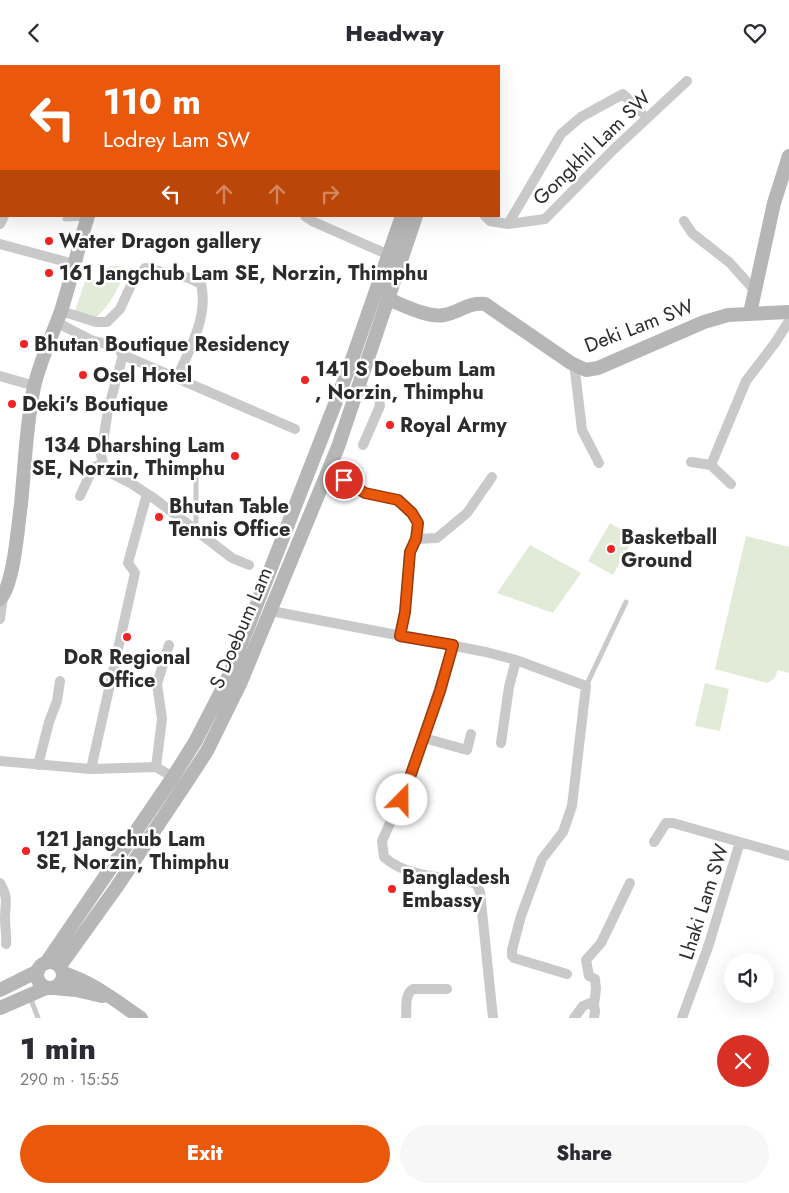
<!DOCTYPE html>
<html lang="en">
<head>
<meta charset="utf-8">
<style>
  body { margin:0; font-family:Jost,sans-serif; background:#f7f7f7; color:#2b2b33; height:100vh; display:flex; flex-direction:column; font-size:19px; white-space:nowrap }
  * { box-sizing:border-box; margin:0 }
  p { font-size:16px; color:#7c7c81 }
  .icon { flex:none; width:28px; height:28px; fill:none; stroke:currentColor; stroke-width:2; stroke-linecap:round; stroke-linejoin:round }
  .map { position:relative; height:953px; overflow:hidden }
  .panel { display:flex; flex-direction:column; background:#fff; flex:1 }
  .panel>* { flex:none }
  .top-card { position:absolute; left:0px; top:0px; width:500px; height:152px; box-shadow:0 5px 20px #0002; background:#ea580c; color:#fff; overflow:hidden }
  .fabs { position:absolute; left:724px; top:888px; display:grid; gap:10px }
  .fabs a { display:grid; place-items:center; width:50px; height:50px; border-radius:50%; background:#fff; box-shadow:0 5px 20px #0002; font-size:25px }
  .pin { position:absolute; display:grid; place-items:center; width:42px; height:42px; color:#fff; margin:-21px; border:2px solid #fff; border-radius:50%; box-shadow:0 1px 5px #0007 }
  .me { position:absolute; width:55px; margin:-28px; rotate:22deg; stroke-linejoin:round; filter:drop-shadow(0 0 4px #0008) }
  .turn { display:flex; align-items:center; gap:18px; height:105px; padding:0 20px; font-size:22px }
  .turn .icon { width:65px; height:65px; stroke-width:2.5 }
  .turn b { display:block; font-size:35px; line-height:42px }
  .lanes { display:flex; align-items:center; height:48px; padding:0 20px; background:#0003; justify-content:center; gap:25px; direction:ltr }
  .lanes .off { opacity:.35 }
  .round { display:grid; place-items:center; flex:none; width:52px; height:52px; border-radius:26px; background:#f7f7f7 }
  .head { display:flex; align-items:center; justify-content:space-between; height:85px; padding:0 20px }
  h1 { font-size:30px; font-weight:800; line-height:38px }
  .button { display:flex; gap:10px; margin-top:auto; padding:10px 20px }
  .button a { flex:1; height:58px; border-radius:30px; background:#ea580c; color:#fff; font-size:20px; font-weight:800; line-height:58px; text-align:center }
  .button a+a { background:#f7f7f7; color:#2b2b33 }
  header { display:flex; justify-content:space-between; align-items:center; height:65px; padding:0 20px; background:#fff; font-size:22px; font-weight:800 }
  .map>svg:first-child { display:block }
</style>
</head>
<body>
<header><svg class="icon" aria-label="back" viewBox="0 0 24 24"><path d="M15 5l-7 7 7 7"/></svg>Headway<svg class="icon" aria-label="heart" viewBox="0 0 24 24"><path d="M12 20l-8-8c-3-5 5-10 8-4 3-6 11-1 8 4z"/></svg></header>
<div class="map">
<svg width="789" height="953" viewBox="0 0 789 953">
  <rect width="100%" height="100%" fill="#fff"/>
  <!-- green -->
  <path fill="#e1ebd8" d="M110,201H120L125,207C117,226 110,241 94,254L75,246L86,213L94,215L101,214Z
    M610,458L634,472L613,510L588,496Z
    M746,471L789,482V608L778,605L774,614L767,618L715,604Z
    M530,480L581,508L553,548L497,528Z
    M705,618L729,624L720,666L695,661Z"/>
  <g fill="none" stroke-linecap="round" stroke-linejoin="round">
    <!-- lane -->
    <path stroke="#c9c9c9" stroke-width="5" d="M338,0L340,1
      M65,154L87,153
      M196,409V464
      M586,621L626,537
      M30,932L38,953"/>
    <!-- street -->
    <path stroke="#c9c9c9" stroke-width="10" d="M68,1V0
      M305,151L314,157L389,190
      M485,151L490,156L508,159L545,154L614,84L687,16
      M684,156L692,168L730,198L755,226
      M0,159L4,151
      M508,159L561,69L581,52L623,29L641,47
      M0,179L74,199
      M61,246L96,257H107L120,244L132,218L145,203L189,213L201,219C209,251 189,285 177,313
      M56,257L93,276L116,281L123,290L108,345L101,390L104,402L109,407L132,419L155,434L232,493L249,500
      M123,290L295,364
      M577,301L575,306L582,365L599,398
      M0,311L35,321
      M359,321L379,334L380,341L363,380
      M691,397L711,400
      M326,408L344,415L365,428L398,435L412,448L418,458L416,474L409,487L405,547L400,571
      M731,419L711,400L746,316L775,278L789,256
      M80,431L93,403L102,398
      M416,474L437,473L467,448L492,412
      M271,546L486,587L516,595L586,621L572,741L563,767L542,794L521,851L512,885V891L514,893L567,909
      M0,554L3,532
      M453,580L410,713L382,776L384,792C406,812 441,812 470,816L477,820L480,827L493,953
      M424,673L467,685L471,669
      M501,678L509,622L516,595
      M0,696L91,704L156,702L173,712
      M38,700L49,657L57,636L60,616
      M156,702L162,654L157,619L169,580
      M91,704L135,508L128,498L147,429
      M654,777L666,758H673L789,791
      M0,818C9,834 5,837 5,854C5,863 7,871 6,879
      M594,940L596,924L595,914L589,911L586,895L601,878L630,818
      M406,953C407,944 404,929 413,924H447
      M574,953L583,941L590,938L594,940L595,946L594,953
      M682,953L708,882L740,777"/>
    <!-- secondary -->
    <path stroke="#b6b6b6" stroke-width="14" d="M36,0L37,1
      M134,1L135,0
      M451,1L452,0
      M465,1L466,0
      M388,234C403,240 428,253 444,250C460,247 468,237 485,239L571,298L586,305L598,303L704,257L728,250L789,247
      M750,248L774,138L789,91
      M0,534C14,520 18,460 21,439C25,400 26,360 34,322C40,296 52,271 61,246C71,215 78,183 88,151
      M37 910a13 13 0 1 1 26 0a13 13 0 1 1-26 0Z
      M46,898L173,712L195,677L228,613L349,303L402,151
      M60,901L116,823L188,715L207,686L240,619L338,382L416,151
      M63,908C92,917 116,936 141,953
      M54,923L76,925L102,931
      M0,925L38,906
      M0,943L46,923"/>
  </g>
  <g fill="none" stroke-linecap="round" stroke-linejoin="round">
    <!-- route casing -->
    <g stroke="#983908" stroke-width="12">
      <path id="route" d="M344,415L365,428L398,435L412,448L418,458L416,474L410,487L405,547L400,571L453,580L440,626L402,735"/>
    </g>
    <!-- route -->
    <use href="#route" stroke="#ea580c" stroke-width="9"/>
  </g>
  <!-- markers -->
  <g fill="#f02422" stroke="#fff" stroke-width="2">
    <circle cx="49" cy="176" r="5"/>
    <circle cx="49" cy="208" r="5"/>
    <circle cx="24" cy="279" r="5"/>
    <circle cx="83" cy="310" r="5"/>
    <circle cx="305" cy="315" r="5"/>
    <circle cx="12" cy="339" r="5"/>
    <circle cx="390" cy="360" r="5"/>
    <circle cx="235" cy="391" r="5"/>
    <circle cx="159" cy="452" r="5"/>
    <circle cx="611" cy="484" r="5"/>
    <circle cx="127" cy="572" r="5"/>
    <circle cx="26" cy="786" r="5"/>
    <circle cx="392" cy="824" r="5"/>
  </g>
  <g text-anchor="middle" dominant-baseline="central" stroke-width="5" stroke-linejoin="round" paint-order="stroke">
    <!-- street labels -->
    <g font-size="20" fill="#2c2c2c" stroke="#fff">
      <text transform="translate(592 83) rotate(-44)">Gongkhil Lam SW</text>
      <text transform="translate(639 261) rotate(-21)">Deki Lam SW</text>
      <text transform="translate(241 563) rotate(-67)">S Doebum Lam</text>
      <text transform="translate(704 837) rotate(-72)">Lhaki Lam SW</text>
    </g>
    <!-- poi labels -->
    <g font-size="20" font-weight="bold" fill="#2c2c2c" stroke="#fff" text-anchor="start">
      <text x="59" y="176">Water Dragon gallery</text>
      <text x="59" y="208">161 Jangchub Lam SE, Norzin, Thimphu</text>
      <text x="34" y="279">Bhutan Boutique Residency</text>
      <text x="315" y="304">141 S Doebum Lam<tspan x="315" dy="23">, Norzin, Thimphu</tspan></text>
      <text x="93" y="310">Osel Hotel</text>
      <text x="22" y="339">Deki's Boutique</text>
      <text x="400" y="360">Royal Army</text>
      <text x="225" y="380" text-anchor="end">134 Dharshing Lam<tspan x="225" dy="23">SE, Norzin, Thimphu</tspan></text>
      <text x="169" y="441">Bhutan Table<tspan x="169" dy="23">Tennis Office</tspan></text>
      <text x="621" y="472">Basketball<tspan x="621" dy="23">Ground</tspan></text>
      <text x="127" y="592" text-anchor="middle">DoR Regional<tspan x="127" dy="23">Office</tspan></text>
      <text x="36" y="774">121 Jangchub Lam<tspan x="36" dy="23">SE, Norzin, Thimphu</tspan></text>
      <text x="402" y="812">Bangladesh<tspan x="402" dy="23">Embassy</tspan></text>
    </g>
  </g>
</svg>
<div class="fabs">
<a><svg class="icon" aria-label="sound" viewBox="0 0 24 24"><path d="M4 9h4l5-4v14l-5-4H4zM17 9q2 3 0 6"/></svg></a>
</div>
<div class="pin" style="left:344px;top:415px;background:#d93025"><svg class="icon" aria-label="arrive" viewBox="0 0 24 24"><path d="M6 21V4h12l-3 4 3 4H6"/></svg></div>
<svg class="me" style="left:402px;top:735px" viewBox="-20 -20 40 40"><circle r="19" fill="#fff"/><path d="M0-13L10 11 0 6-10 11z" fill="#ea580c"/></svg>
<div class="top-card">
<div class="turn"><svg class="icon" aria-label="left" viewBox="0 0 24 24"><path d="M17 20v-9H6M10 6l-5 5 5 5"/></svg><div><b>110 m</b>Lodrey Lam SW</div></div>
<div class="lanes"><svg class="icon" aria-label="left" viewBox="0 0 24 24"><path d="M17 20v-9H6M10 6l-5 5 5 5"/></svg><svg class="icon off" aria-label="ahead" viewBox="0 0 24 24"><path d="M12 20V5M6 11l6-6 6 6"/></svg><svg class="icon off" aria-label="ahead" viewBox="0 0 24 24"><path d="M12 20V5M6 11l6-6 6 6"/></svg><svg class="icon off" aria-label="right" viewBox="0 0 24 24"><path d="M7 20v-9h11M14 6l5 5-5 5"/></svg></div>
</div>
</div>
<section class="panel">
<div class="head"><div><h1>1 min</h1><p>290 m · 15:55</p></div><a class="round" style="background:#d93025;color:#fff"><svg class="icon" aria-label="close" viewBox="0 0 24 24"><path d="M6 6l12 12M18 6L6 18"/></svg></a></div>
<div class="button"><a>Exit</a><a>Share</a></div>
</section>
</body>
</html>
